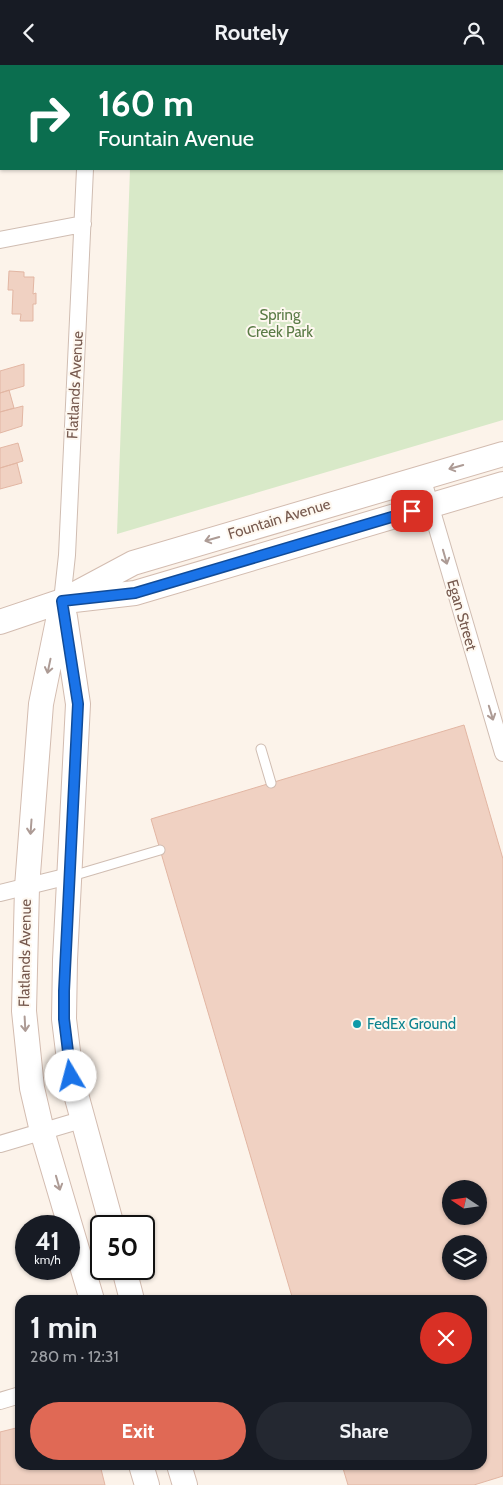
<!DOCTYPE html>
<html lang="en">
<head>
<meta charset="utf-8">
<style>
  body { margin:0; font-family:Cabin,sans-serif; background:#242831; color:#f1f3f6; height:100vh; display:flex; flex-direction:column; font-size:19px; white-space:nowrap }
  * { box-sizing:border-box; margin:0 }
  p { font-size:16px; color:#9ea1a6 }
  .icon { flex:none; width:28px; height:28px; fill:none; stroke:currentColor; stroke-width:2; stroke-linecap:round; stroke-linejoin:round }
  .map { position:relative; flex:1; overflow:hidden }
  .side { position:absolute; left:15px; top:1230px; width:472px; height:175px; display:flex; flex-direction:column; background:#171b24; border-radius:15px; box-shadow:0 1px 4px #0004 }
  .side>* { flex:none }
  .banner { position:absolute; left:0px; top:0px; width:504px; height:105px; box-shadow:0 1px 4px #0004; background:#0b6e4f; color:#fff; overflow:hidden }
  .needle { width:32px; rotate:283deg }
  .fabs { position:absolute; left:442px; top:1115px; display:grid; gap:10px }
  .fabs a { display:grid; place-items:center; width:45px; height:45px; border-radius:50%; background:#171b24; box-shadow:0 1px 4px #0004; font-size:25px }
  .speed { position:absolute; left:15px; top:1150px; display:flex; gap:10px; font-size:25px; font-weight:700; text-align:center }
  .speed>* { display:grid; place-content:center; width:65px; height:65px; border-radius:50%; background:#171b24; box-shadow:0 1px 4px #0004; line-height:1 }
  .speed small { font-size:12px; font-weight:400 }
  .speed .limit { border:2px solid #111; border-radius:8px; background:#fff; color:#111 }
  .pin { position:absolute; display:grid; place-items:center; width:42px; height:42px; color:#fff; margin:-21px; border-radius:10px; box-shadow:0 2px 8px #0006 }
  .me { position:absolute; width:55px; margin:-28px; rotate:352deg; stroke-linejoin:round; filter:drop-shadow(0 0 4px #0008) }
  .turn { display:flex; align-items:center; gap:18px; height:105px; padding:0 15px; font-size:22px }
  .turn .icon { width:65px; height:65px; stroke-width:2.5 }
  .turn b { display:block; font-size:35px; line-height:42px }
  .round { display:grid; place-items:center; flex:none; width:52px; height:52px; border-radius:26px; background:#242831 }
  .headline { display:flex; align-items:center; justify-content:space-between; height:85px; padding:0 15px }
  h1 { font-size:30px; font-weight:700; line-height:38px }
  .action { display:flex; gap:10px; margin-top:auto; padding:10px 15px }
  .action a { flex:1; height:58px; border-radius:30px; background:#e06955; color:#fff; font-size:20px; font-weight:700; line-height:58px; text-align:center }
  .action a+a { background:#242831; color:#f1f3f6 }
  header { display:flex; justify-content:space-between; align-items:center; height:65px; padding:0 15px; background:#171b24; font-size:22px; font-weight:700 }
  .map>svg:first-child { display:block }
</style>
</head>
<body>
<header><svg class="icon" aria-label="back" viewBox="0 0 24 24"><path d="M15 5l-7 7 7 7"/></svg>Routely<svg class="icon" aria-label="person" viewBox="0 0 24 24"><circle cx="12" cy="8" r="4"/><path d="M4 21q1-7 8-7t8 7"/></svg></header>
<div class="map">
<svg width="503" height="1420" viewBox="0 0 503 1420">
  <rect width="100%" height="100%" fill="#fcf3ea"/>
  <!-- green -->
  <path fill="#d8e9c8" d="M134,0H503V355L117,469L130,104H502V1Z"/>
  <!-- building -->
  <path fill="#f0d1c2" stroke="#e2b6a3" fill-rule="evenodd" d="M9,206L24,207V212H34L33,229L36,228V239H33V256H20L21,249H12L13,225H8Z
    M24,299V321L0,328V306Z
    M9,325L14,343L0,347V328Z
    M23,341L22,361L0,368V347Z
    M18,378L23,396L0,403V383Z
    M17,398L22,418L0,424V403Z
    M464,660L503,794V1411L474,1420H348L342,1400H482V1235H293L151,754ZM451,1124H479V1151H451ZM451,1179H479V1206H451Z
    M20,1362V1400H100L105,1420H0V1367Z"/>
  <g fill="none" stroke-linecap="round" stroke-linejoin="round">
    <!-- service casing -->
    <g stroke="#d0bdb2" stroke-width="11">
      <path id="service" d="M261,684L271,718
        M72,811L160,785"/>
    </g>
    <!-- minor casing -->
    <g stroke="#d0bdb2" stroke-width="18">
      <path id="minor" d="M89,1V0
        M0,175L83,159
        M422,412L503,688
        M62,536L67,490L85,104
        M0,828L69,811
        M0,1079L81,1055
        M0,1336L20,1330"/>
    </g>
    <!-- secondary casing -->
    <g stroke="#d3bcb0" stroke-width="26">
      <path id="secondary" d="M74,535L135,528L503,419
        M62,536L41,639L27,822L24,946L32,1023L42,1066L92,1235
        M65,552L78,639L65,895L64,954L71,1011L112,1161
        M0,557L62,536L133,498L503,389
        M124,1204L132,1235
        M141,1400L147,1420
        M179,1400L185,1420"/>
    </g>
    <!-- service -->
    <use href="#service" stroke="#fff" stroke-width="9"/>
    <!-- minor -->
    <use href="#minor" stroke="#fff" stroke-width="16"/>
    <!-- secondary -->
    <use href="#secondary" stroke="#fff" stroke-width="24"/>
  </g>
  <!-- one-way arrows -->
  <defs><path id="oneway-shaft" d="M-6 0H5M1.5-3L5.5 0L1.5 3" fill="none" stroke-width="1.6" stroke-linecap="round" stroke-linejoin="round" transform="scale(1.25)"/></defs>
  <g stroke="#ad9b95">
    <use href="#oneway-shaft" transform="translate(456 402) rotate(164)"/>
    <use href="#oneway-shaft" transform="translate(212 474) rotate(164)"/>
    <use href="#oneway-shaft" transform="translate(445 492) rotate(74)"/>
    <use href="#oneway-shaft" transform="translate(49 601) rotate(102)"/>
    <use href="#oneway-shaft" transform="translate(491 648) rotate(73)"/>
    <use href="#oneway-shaft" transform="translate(31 762) rotate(94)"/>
    <use href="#oneway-shaft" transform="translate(25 959) rotate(87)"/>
    <use href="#oneway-shaft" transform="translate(58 1118) rotate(74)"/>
  </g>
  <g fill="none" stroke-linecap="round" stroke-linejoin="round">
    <!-- route casing -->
    <g stroke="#114b97" stroke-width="12">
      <path id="route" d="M71,1011L64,954V926L78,639L62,536L135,528L412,446"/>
    </g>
    <!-- route -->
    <use href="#route" stroke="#1a73e8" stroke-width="9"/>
  </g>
  <!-- markers -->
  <circle fill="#0f9aa8" stroke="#fef8f0" stroke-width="2" cx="357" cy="959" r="5"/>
  <g text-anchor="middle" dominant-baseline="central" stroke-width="4" stroke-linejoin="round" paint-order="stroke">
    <!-- park labels -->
    <g font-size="15" fill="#5a7b46" stroke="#fef8f0">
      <text x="280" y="250">Spring<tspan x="280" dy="17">Creek Park</tspan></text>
    </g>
    <!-- street labels -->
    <g font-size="15" fill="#76594e" stroke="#fef8f0">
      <text transform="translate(75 320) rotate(-87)">Flatlands Avenue</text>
      <text transform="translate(279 454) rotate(-17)">Fountain Avenue</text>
      <text transform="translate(462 550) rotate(74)">Egan Street</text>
      <text transform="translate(25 888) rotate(-89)">Flatlands Avenue</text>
    </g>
    <!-- culture labels -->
    <g font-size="15" fill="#0d838f" stroke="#fef8f0" text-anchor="start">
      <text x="367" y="959">FedEx Ground</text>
    </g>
  </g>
</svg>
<div class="fabs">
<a><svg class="needle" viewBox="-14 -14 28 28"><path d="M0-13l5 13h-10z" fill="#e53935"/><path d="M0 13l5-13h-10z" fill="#9ea1a6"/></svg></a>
<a><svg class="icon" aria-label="layers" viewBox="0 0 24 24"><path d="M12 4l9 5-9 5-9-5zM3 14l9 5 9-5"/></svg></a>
</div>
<div class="speed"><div>41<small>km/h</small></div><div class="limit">50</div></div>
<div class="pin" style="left:412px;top:446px;background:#d93025"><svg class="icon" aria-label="arrive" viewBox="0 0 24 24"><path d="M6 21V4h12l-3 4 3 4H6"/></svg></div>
<svg class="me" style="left:71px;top:1011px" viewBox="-20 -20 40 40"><circle r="19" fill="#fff"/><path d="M0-13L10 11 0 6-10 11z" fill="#1a73e8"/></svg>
<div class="banner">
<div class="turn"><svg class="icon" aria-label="right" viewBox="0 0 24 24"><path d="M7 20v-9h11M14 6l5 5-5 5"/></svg><div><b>160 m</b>Fountain Avenue</div></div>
</div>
<section class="side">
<div class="headline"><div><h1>1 min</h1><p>280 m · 12:31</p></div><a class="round" style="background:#d93025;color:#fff"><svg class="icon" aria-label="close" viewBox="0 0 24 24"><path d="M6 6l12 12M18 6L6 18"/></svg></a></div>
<div class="action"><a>Exit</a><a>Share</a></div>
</section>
</div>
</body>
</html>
